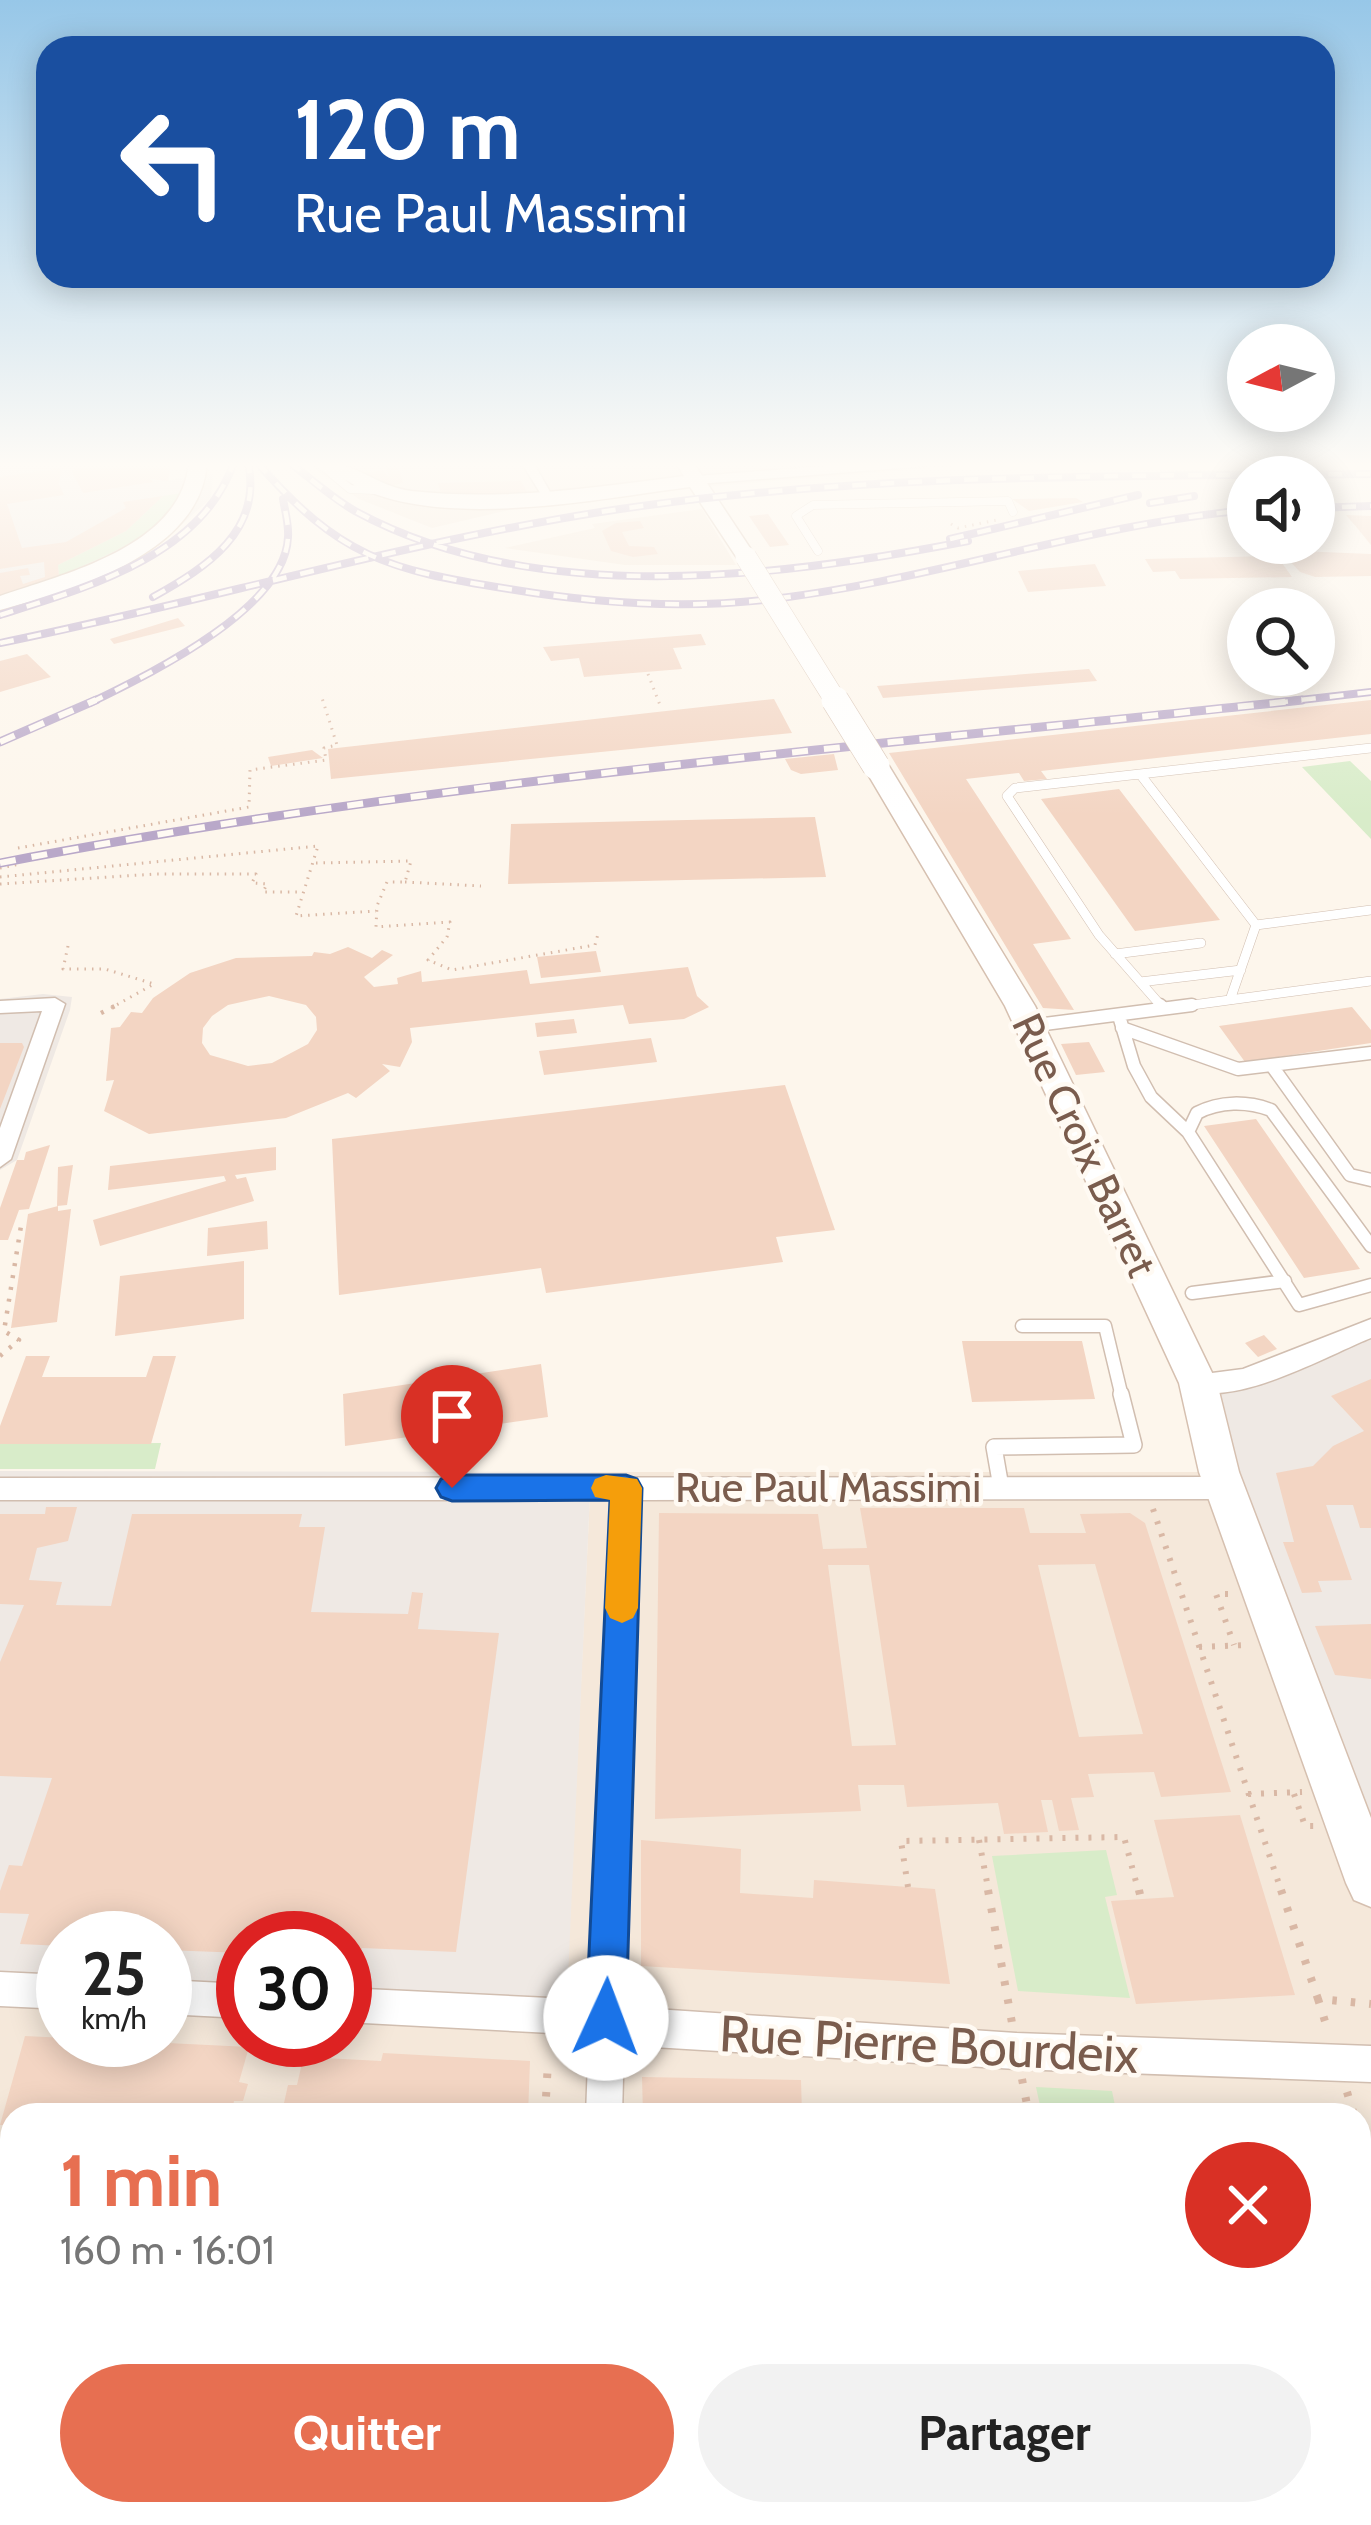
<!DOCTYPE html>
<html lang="fr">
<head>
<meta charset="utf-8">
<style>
  body { margin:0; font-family:Cabin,sans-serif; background:#f2f2f2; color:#222; height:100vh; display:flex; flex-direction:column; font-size:45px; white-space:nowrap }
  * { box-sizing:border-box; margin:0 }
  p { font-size:39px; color:#767676 }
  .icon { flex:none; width:66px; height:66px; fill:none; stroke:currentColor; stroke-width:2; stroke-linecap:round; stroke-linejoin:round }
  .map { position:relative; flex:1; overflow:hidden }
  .panel { position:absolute; left:0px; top:2103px; width:1371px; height:423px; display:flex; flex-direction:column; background:#fff; border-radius:36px 36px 0 0; box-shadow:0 6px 30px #0003 }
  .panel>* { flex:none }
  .hud { position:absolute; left:36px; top:36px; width:1299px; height:252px; border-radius:36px; box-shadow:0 6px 30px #0003; background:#1a4fa0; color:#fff; overflow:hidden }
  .needle { width:78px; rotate:263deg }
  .controls { position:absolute; left:1227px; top:324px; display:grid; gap:24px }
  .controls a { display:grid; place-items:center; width:108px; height:108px; border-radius:50%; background:#fff; box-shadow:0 6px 30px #0003; font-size:60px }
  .speed { position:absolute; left:36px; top:1911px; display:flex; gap:24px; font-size:60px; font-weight:700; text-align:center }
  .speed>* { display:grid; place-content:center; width:156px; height:156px; border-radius:50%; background:#fff; box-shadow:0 6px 30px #0003; line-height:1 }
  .speed small { font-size:30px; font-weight:400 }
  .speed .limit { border:18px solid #d22; background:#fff; color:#111 }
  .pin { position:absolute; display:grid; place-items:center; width:102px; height:102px; color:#fff; margin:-123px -51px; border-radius:50% 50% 50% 0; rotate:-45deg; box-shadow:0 0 12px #0007 }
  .pin .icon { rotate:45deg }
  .me { position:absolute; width:132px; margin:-66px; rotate:2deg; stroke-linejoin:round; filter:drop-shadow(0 0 9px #0008) }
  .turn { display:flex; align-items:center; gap:42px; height:252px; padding:0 60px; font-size:54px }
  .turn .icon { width:156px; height:156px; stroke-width:2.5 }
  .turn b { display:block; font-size:84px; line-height:102px }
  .round { display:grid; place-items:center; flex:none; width:126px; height:126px; border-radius:63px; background:#f2f2f2 }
  .head { display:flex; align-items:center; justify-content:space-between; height:204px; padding:0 60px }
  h1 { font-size:72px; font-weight:700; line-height:90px; color:#e76f51 }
  .primary-button { display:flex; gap:24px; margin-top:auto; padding:24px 60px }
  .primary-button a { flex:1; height:138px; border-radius:72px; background:#e76f51; color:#fff; font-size:48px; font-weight:700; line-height:138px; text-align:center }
  .primary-button a+a { background:#f2f2f2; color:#222 }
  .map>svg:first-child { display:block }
</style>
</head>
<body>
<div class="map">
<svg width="1371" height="2525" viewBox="0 0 1371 2525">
  <rect width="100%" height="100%" fill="#fdf6ec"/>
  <!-- residential -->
  <path fill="#f5e8da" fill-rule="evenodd" d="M305,462H1006L556,499L432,528L359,499Z
    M702,509L736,565H625L505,548L595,528L592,524Z
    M591,1472H1219L1371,1883V2525H0V1991L63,1995V2040H165V2000L243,2004V2040H345V2010L565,2022ZM12,2115H1359V2514H12Z"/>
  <!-- industrial -->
  <path fill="#efe9e4" d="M0,462H171L169,480L213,474L211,498L169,536L74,585L0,611Z
    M43,994L72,997L70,1010L17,1160L0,1170V999Z
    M1371,1327V1883L1198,1383L1245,1379Z
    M0,1471L591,1472L566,2022L345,2010V1938H243V2004L165,2000V1938H63V1995L0,1991Z"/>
  <!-- green -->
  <path fill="#d8ecc9" d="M181,493C160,537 102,557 59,576L58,565L126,531L163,496Z
    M1350,761L1371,781V839L1302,767Z
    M161,1443L155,1469H0V1444Z
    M1106,1850L1117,1895L1105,1897L1130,1998L1018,1991L992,1856Z
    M1036,2087L1112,2091L1117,2115H1042Z"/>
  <!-- building -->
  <path fill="#f3d5c3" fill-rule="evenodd" d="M125,462H171L168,481L151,479L153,482L83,493L71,470Z
    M385,462H397L403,483L386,487L357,473L383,471L390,478Z
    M61,468L59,484L64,495L7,504L22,548L66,542L126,508L123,502L163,496L126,531L58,565L59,576L0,598V573L28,568L30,575L20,576L23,584L45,577L44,562L0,569V477Z
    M521,481L528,494L464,493V497H442L438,483Z
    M1076,498L1083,502L1029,511L1012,499Z
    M768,514L789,545L770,547L749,516Z
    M1346,515L1371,516V545L1358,529Z
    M640,521L644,528L622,532L629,546L654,547L658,554L633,557L611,551L602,531L616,523Z
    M1299,551L1371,554V576L1315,577L1300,572L1285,556H1303Z
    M1277,556L1292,577L1180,579L1175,571L1153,572L1145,559Z
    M1095,564L1106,586L1028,592L1018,571Z
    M178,618L185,626L114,644L110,639Z
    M701,634L706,645L673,648L682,669L584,677L579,658L551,661L543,647Z
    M27,654L51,677L0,692V661Z
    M1089,669L1097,681L883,698L877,686Z
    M774,699L792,733L331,779L328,749Z
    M1371,700V734L1041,771L1047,779L1024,781L1019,773L966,779L1071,939L1033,944L1074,1010L1043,1008L889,753Z
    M312,750L323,758L271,766L268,757Z
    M834,754L838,770L801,774L791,770L785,759Z
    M1119,789L1220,920L1135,931L1041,799Z
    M815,817L826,877L508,884L511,824Z
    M348,947L372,958L382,950L393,955L364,977L374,987L398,984L397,978L421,971L422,982L527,970L530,984L688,967L697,996L709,1007L684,1019L629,1024L623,1005L410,1028L412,1042L400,1067L382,1064L390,1071L356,1098L348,1093L286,1118L149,1134L104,1111L114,1080L106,1081L111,1028L120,1027L131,1012L142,1013L153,998L190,973L236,958L312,956L314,952L330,954ZM269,996L306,1005L316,1017L317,1030L308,1044L272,1063L248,1066L210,1055L202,1043L203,1028L212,1016L228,1005Z
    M596,951L601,972L541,978L537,957Z
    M1352,1007L1371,1030V1043L1245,1062L1219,1026Z
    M574,1019L577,1033L537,1037L535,1023Z
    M651,1038L657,1062L544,1075L539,1051Z
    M1089,1042L1105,1072L1076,1075L1061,1044Z
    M0,1043H22L24,1047L0,1109Z
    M785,1085L835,1230L776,1237L783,1262L546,1293L541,1268L339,1295L332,1139Z
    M1256,1119L1360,1269L1304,1278L1204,1126Z
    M50,1145L29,1209L19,1210L8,1240H0V1208L17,1160H24L26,1152Z
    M276,1147V1170L235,1175L237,1179L246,1177L254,1201L100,1246L93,1220L226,1181L224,1176L108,1190L110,1166Z
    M73,1165L67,1205L57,1206L58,1167Z
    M58,1206V1211L71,1209L57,1322L11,1328L28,1214Z
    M267,1221L268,1249L207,1256L208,1228Z
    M244,1261V1319L115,1336L120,1276Z
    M1264,1335L1277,1349L1258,1357L1245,1343Z
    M962,1341H1082L1095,1399L972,1402Z
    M26,1356H50L42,1377H146L153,1356H176L151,1444H0V1426Z
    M541,1364L548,1417L345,1446L343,1394Z
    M1371,1379V1528H1360L1353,1505H1326L1352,1580L1318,1581L1322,1592L1302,1593L1283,1542H1294L1276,1473L1313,1466L1333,1446L1364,1431L1331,1396Z
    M46,1507H77L68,1541L37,1548L29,1580L62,1582L56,1605L111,1606L132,1514H302L299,1527H325L311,1612L408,1614L412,1592L423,1593L418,1629L499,1633L456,1952L362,1948L360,1957H345V1938H243V1953L165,1950V1938H63V1946L20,1944L29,1914L0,1913V1891L9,1865L22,1866L52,1778L0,1776V1662L24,1605L0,1604V1514H45Z
    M860,1508H1024L1030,1533H1086L1080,1514L1130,1513L1145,1523L1231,1792L1161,1797L1154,1772L1088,1774L1094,1797L1071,1798L1079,1830L1059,1831L1052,1800H1041L1048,1832L1004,1834L998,1803L907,1807L904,1785H858L861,1811L655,1819L659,1513L818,1514L823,1549L867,1548ZM1095,1564L1143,1734L1079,1737L1038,1565ZM828,1565H869L896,1745L852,1746Z
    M1371,1624V1679L1335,1675L1315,1626Z
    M1240,1815L1295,1995L1136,2004L1111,1901L1174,1897L1154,1820Z
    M641,1840L741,1849L740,1893L813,1898L814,1880L935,1889L950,1984L641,1966Z
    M25,2036L249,2047L239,2082L248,2084L243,2101H234L231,2115L32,2112L12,2115V2126L0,2125Z
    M305,2050L325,2051L324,2058L381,2061L383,2053L530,2061L528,2115H289L292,2103H284L288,2085H297Z
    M642,2077L801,2080L802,2115H643Z
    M0,2198L12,2199V2295L0,2294Z
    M1359,2262L1371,2297V2525H1331L1328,2514H1359Z
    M0,2383L12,2384V2496L0,2495Z
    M212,2514H330L328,2525H275Z
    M351,2514H508V2525H349Z
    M693,2514H825V2525H692Z
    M1148,2514H1262L1265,2525H1150Z"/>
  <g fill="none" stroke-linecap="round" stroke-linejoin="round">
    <!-- lane-far3 casing -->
    <g stroke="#d1beb0" stroke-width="9">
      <path id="lane-far3" d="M318,462L350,489L374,490
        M818,551L796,516L813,505L1008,501L1013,512"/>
    </g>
    <!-- lane-far2 casing -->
    <g stroke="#d1beb0" stroke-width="10">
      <path id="lane-far2" d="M1140,774L1015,788L1007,796L1099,935L1163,1008
        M1256,925L1140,774L1371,748
        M1115,954L1201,943
        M1140,982L1241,970
        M1230,1000L1256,925L1371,910
        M1170,1008L1371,981"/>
    </g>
    <!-- lane-far1 casing -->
    <g stroke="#d1beb0" stroke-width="15">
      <path id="lane-far1" d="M1160,1005L1163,1008
        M1119,1016L1134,1066L1151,1097L1188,1132L1299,1305L1371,1285
        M1029,1026L1192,1005
        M1122,1028L1238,1069L1371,1053
        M1272,1066L1350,1175L1371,1180
        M1188,1132L1197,1113C1220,1101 1247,1101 1271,1110L1371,1246
        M1192,1293L1285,1281
        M1022,1326H1105L1122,1397"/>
    </g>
    <!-- lane casing -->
    <g stroke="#d1beb0" stroke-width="18">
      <path id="lane" d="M1001,1487L994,1447L1134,1445L1121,1394"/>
    </g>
    <!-- street casing -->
    <g stroke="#d1beb0" stroke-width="3">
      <path id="street" d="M521,462H533L554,499H544Z
        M877,462H931L925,466L698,484L692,480L698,476Z
        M55,998L65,1004L11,1159L0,1167V1128L42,1011L0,1013V1001Z
        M1371,1319V1338C1324,1357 1239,1406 1189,1390L1185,1383L1189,1376L1243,1369Z
        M1224,1477L1234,1480L1238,1488L1234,1496L1224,1499L639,1500L625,2007L1016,2033L1371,2046V2082L1016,2069L637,2046L624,2041L622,2115H586L589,2035L345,2022V1988L591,2000L612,1500H0V1478Z
        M0,1972L63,1975V2009L0,2006Z
        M165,1980L243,1984V2018L165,2014Z
        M571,2514H613V2525H571Z"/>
    </g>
    <!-- secondary casing -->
    <g stroke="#d6c0b0" stroke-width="3">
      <path id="secondary" d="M189,462H207C202,553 74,590 0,610V596C67,573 182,546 189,462Z
        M324,462C355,462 378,487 411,491C502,501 593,488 684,476L675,462H693L756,557L739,561L690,487C594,499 397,541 324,462Z
        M876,758L889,766L1035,1006L1217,1383L1239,1472L1371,1818V1907L1354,1900L1346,1883L1199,1472L1179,1383L1005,1006L863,766Z"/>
    </g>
    <!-- path-far3 -->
    <path stroke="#d9b8a5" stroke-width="3" stroke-dasharray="1.5 6" stroke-linecap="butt" d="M951,524L958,528L997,520
      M648,674L660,705
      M18,848L249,807L250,770L326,760L324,748L337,745L322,698
      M316,863L411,861L405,882H387L377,906L376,927L450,922L447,937L428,960L452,970L595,945L598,934
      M0,868L20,864
      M0,877L318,846L296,916L376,911
      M405,882L481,886
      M0,884L156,874H256L252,883L267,884L263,892H299
      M68,946L63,969H105L154,984L111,1008"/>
    <!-- path-far2 -->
    <path stroke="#d9b8a5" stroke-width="4.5" stroke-dasharray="3 9" stroke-linecap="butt" d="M101,1013L117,1005
      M0,1356L19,1340L4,1331L21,1226"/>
    <!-- path-far1 -->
    <path stroke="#d9b8a5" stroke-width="6" stroke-dasharray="3 10" stroke-linecap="butt" d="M1153,1509L1282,1893
      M1228,1594H1216L1234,1645
      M1199,1647L1247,1645
      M1248,1794L1302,1792
      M1294,1794L1305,1826H1314
      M979,1840L989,1893
      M908,1887L901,1841L1124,1837L1139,1893"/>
    <!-- path -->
    <path stroke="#d9b8a5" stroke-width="8" stroke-dasharray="4.5 14" stroke-linecap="butt" d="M988,1890L1012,2023
      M1139,1890L1141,1899
      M1281,1890L1318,1999L1371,2004
      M1318,1999L1329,2034
      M1022,2079L1029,2115
      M1347,2092L1354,2115
      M545,2115L548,2062
      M1359,2130L1371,2168
      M524,2514V2525
      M1102,2514L1104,2525"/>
    <!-- lane-far3 -->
    <use href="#lane-far3" stroke="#fff" stroke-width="8"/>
    <!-- lane-far2 -->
    <use href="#lane-far2" stroke="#fff" stroke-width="9"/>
    <!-- lane-far1 -->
    <use href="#lane-far1" stroke="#fff" stroke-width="12"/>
    <!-- lane -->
    <use href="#lane" stroke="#fff" stroke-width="15"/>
    <!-- street -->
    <use href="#street" fill="#fff" fill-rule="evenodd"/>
    <!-- secondary -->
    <use href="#secondary" fill="#fff" fill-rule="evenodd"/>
    <!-- rail-far1 casing -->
    <g stroke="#b9a8c9" stroke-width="8">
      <path id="rail-far1" d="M257,462C339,557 387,570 509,589C593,603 679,609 764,600C927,582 1084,525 1248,510
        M289,462C310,478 332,498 355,511C533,608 778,578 968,541
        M1150,503L1194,496
        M1314,508L1371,506
        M950,539L1138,495
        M153,597C207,567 263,531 248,462
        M0,615C86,588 202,556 234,462
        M0,643C207,601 411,540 620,509C868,473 1121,476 1371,474
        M90,703C147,675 285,610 288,537C289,525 285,511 283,499
        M1274,703L1371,692"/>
    </g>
    <!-- rail casing -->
    <g stroke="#b9a8c9" stroke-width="9">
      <path id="rail" d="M0,742L96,700
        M0,863C429,780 867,747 1302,700"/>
    </g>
    <!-- rail-far1 -->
    <use href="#rail-far1" stroke="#fffaf3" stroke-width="4.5" stroke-dasharray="14" stroke-linecap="butt"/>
    <!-- rail -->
    <use href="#rail" stroke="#fffaf3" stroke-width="6" stroke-dasharray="16" stroke-linecap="butt"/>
    <!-- secondary-bridge-far1 casing -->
    <g stroke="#d6c0b0" stroke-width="22" stroke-linecap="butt">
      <path id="secondary-bridge-far1" d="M746,557L837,703"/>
    </g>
    <!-- secondary-bridge casing -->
    <g stroke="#d6c0b0" stroke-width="28" stroke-linecap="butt">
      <path id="secondary-bridge" d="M835,700L876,766"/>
    </g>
    <!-- secondary-bridge-far1 -->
    <use href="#secondary-bridge-far1" stroke="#fff" stroke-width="21"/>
    <!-- secondary-bridge -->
    <use href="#secondary-bridge" stroke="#fff" stroke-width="27"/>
  </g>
  <!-- sky -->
  <linearGradient id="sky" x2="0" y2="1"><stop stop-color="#97c7e8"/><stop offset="0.57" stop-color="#fefbf6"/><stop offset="1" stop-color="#fefbf6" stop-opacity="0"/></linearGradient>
  <rect width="1371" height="816" fill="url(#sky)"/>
  <!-- route -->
  <path fill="#1a73e8" stroke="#114b97" stroke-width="3" d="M452,1475H626L637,1479L642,1488L626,2018L620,2032L606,2038L592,2032L586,2018L610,1500L452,1501L441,1497L436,1488L441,1479Z"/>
  <!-- slow -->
  <path fill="#f59e0b" d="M606,1475L637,1479L642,1488L638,1608L633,1618L622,1623L610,1618L605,1608L610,1500L595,1497L591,1488L595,1479Z"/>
  <g text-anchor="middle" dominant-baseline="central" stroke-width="9" stroke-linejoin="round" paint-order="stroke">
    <!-- street labels -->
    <g font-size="42" fill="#7a5c4d" stroke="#fffaf3">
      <text transform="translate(1085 1145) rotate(65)">Rue Croix Barret</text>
      <text x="828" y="1487">Rue Paul Massimi</text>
    </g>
    <!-- near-street labels -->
    <g font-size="51" fill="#7a5c4d" stroke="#fffaf3">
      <text transform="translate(929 2044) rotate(3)">Rue Pierre Bourdeix</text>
    </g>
  </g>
</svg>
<div class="controls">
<a><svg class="needle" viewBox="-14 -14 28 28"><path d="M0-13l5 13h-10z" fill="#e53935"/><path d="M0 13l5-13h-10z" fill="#767676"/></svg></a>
<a><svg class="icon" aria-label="sound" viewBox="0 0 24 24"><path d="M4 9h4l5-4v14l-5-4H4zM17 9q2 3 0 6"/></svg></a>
<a><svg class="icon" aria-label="search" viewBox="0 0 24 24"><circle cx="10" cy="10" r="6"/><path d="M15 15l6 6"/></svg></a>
</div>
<div class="speed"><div>25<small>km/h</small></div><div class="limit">30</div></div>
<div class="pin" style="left:452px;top:1488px;background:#d93025"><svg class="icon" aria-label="arrive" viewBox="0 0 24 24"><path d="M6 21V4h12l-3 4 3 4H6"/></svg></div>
<svg class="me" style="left:606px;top:2018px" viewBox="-20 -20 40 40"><circle r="19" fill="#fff"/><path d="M0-13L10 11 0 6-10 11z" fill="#1a73e8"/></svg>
<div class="hud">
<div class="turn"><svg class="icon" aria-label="left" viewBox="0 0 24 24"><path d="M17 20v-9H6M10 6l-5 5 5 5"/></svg><div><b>120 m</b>Rue Paul Massimi</div></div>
</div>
<section class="panel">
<div class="head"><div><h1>1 min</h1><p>160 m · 16:01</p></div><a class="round" style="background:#d93025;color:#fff"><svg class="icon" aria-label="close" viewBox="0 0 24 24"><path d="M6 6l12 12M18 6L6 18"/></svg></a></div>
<div class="primary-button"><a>Quitter</a><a>Partager</a></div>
</section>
</div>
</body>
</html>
